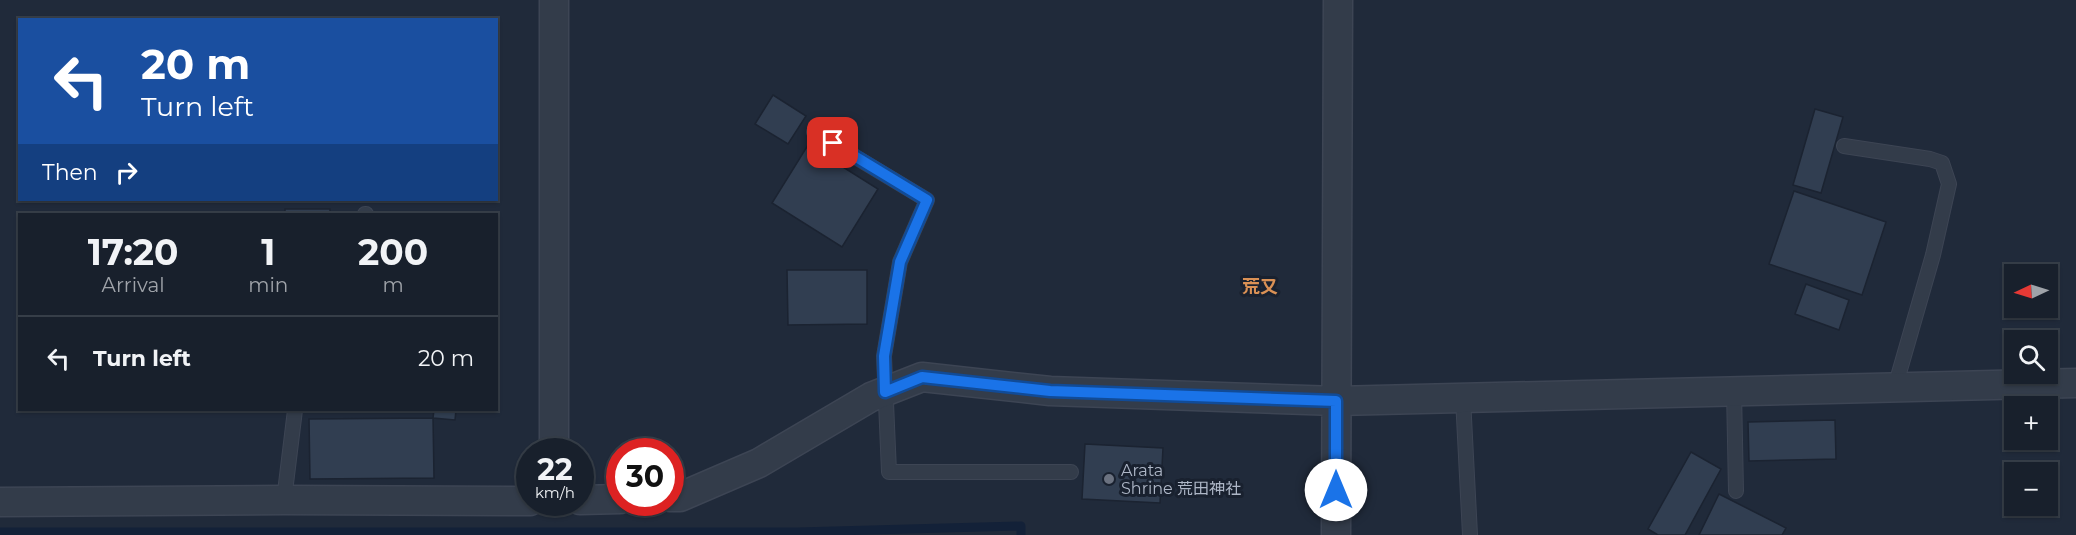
<!DOCTYPE html>
<html lang="en">
<head>
<meta charset="utf-8">
<style>
  body { margin:0; font-family:Montserrat,"Noto Sans JP",sans-serif; background:#212834; color:#f1f3f6; height:100vh; display:flex; flex-direction:column; font-size:22px; white-space:nowrap }
  * { box-sizing:border-box; margin:0 }
  p { font-size:20px; color:#9fa3a9 }
  .icon { flex:none; width:33px; height:33px; fill:none; stroke:currentColor; stroke-width:2; stroke-linecap:round; stroke-linejoin:round }
  .map { position:relative; flex:1; overflow:hidden }
  .drawer { position:absolute; left:18px; top:213px; width:480px; height:198px; display:flex; flex-direction:column; background:#18202c; border-radius:0px; box-shadow:0 2px 4px #0004,0 0 0 2px #363e48 }
  .drawer>* { flex:none }
  .banner { position:absolute; left:18px; top:18px; width:480px; height:183px; border-radius:0px; box-shadow:0 2px 4px #0004,0 0 0 2px #363e48; background:#1a4fa0; color:#fff; overflow:hidden }
  .needle { width:39px; rotate:266deg }
  .tools { position:absolute; left:2004px; top:264px; display:grid; gap:12px }
  .tools a { display:grid; place-items:center; width:54px; height:54px; border-radius:0px; background:#18202c; box-shadow:0 2px 4px #0004,0 0 0 2px #363e48; font-size:30px }
  .speed { position:absolute; left:516px; top:438px; display:flex; gap:12px; font-size:30px; font-weight:700; text-align:center }
  .speed>* { display:grid; place-content:center; width:78px; height:78px; border-radius:50%; background:#18202c; box-shadow:0 2px 4px #0004,0 0 0 2px #363e48; line-height:1 }
  .speed small { font-size:15px; font-weight:400 }
  .speed .limit { border:9px solid #d22; background:#fff; color:#111 }
  .pin { position:absolute; display:grid; place-items:center; width:51px; height:51px; color:#fff; margin:-26px; border-radius:12px; box-shadow:0 3px 9px #0006 }
  .me { position:absolute; width:66px; margin:-33px; rotate:0deg; stroke-linejoin:round; filter:drop-shadow(0 0 4px #0008) }
  .turn { display:flex; align-items:center; gap:21px; height:126px; padding:0 24px; font-size:27px }
  .turn .icon { width:78px; height:78px; stroke-width:2.5 }
  .turn b { display:block; font-size:42px; line-height:51px }
  .then { display:flex; align-items:center; height:57px; padding:0 24px; background:#0003; gap:12px; font-size:22px }
  .eta { display:flex; justify-content:space-evenly; align-items:center; height:102px; text-align:center }
  .eta b { font-size:36px; font-weight:700; line-height:42px }
  ul { padding:0; list-style:none }
  li { display:flex; align-items:center; gap:18px; height:84px; padding:0 24px; border-top:2px solid #363e48 }
  li div { flex:1 }
  li b { display:block; font-size:22px }
  li em { font-style:normal }
  .map>svg:first-child { display:block }
</style>
</head>
<body>
<div class="map">
<svg width="2076" height="535" viewBox="0 0 2076 535">
  <rect width="100%" height="100%" fill="#202a3a"/>
  <g fill="none" stroke-linecap="round" stroke-linejoin="round">
    <!-- stream -->
    <path stroke="#132138" stroke-width="9" d="M0,532H798L1021,526V535"/>
  </g>
  <!-- building -->
  <path fill="#313e51" stroke="#1b2331" stroke-width="1.5" d="M773,95L806,116L788,144L755,124Z
    M1815,109L1843,117L1821,193L1793,185Z
    M808,145L878,189L842,247L772,203Z
    M1794,191L1886,222L1862,295L1769,264Z
    M285,209H330V214H285Z
    M787,270H867V324L788,325Z
    M1806,284L1849,300L1839,330L1795,314Z
    M434,410H456L455,420L433,418Z
    M433,418L434,478L310,479L309,419Z
    M1835,420L1836,459L1749,461L1748,422Z
    M1085,444L1163,448L1160,503L1082,499Z
    M1691,452L1721,469L1685,535H1658L1648,529Z
    M1719,494L1786,528L1782,535H1699Z"/>
  <g fill="none" stroke-linecap="round" stroke-linejoin="round">
    <!-- lane casing -->
    <g stroke="#3d4554" stroke-width="16">
      <path id="lane" d="M814,132L927,200L900,262L884,356L889,472H1071
        M1844,146L1930,159L1942,163L1949,184L1933,255L1895,387
        M365,214H366
        M1734,391L1736,491
        M1463,398L1470,535
        M284,500L295,410"/>
    </g>
    <!-- street casing -->
    <g stroke="#3d4554" stroke-width="31">
      <path id="street" d="M554,452V0
        M670,497H680L759,463L871,397L922,377L1050,391L1336,401L2076,383
        M580,500L620,499
        M0,502L284,500L530,501
        M1336,535L1338,0"/>
    </g>
    <!-- lane -->
    <use href="#lane" stroke="#333c4a" stroke-width="14"/>
    <!-- street -->
    <use href="#street" stroke="#333c4a" stroke-width="28"/>
  </g>
  <g fill="none" stroke-linecap="round" stroke-linejoin="round">
    <!-- route casing -->
    <g stroke="#114b97" stroke-width="15">
      <path id="route" d="M833,143L927,200L900,262L884,356L885,392L922,377L1050,391L1336,401V490"/>
    </g>
    <!-- route -->
    <use href="#route" stroke="#1a73e8" stroke-width="10"/>
  </g>
  <!-- markers -->
  <circle fill="#6b7280" stroke="#19212f" stroke-width="2" cx="1109" cy="479" r="6"/>
  <g text-anchor="middle" dominant-baseline="central" stroke-width="6" stroke-linejoin="round" paint-order="stroke">
    <!-- poi labels -->
    <g font-size="16" fill="#aeb7c7" stroke="#19212f" text-anchor="start">
      <text x="1121" y="470">Arata<tspan x="1121" dy="18">Shrine 荒田神社</tspan></text>
    </g>
    <!-- neighbourhood labels -->
    <g font-size="18" font-weight="bold" fill="#da9155" stroke="#19212f">
      <text x="1260" y="287">荒又</text>
    </g>
  </g>
</svg>
<div class="tools">
<a><svg class="needle" viewBox="-14 -14 28 28"><path d="M0-13l5 13h-10z" fill="#e53935"/><path d="M0 13l5-13h-10z" fill="#9fa3a9"/></svg></a>
<a><svg class="icon" aria-label="search" viewBox="0 0 24 24"><circle cx="10" cy="10" r="6"/><path d="M15 15l6 6"/></svg></a>
<a>+</a>
<a>−</a>
</div>
<div class="speed"><div>22<small>km/h</small></div><div class="limit">30</div></div>
<div class="pin" style="left:833px;top:143px;background:#d93025"><svg class="icon" aria-label="arrive" viewBox="0 0 24 24"><path d="M6 21V4h12l-3 4 3 4H6"/></svg></div>
<svg class="me" style="left:1336px;top:490px" viewBox="-20 -20 40 40"><circle r="19" fill="#fff"/><path d="M0-13L10 11 0 6-10 11z" fill="#1a73e8"/></svg>
<div class="banner">
<div class="turn"><svg class="icon" aria-label="left" viewBox="0 0 24 24"><path d="M17 20v-9H6M10 6l-5 5 5 5"/></svg><div><b>20 m</b>Turn left</div></div>
<div class="then">Then<svg class="icon" aria-label="right" viewBox="0 0 24 24"><path d="M7 20v-9h11M14 6l5 5-5 5"/></svg></div>
</div>
<section class="drawer">
<div class="eta">
<div><b>17:20</b><p>Arrival</p></div>
<div><b>1</b><p>min</p></div>
<div><b>200</b><p>m</p></div>
</div>
<ul>
<li><svg class="icon" aria-label="left" viewBox="0 0 24 24"><path d="M17 20v-9H6M10 6l-5 5 5 5"/></svg><div><b>Turn left</b></div><em>20 m</em></li>
</ul>
</section>
</div>
</body>
</html>
